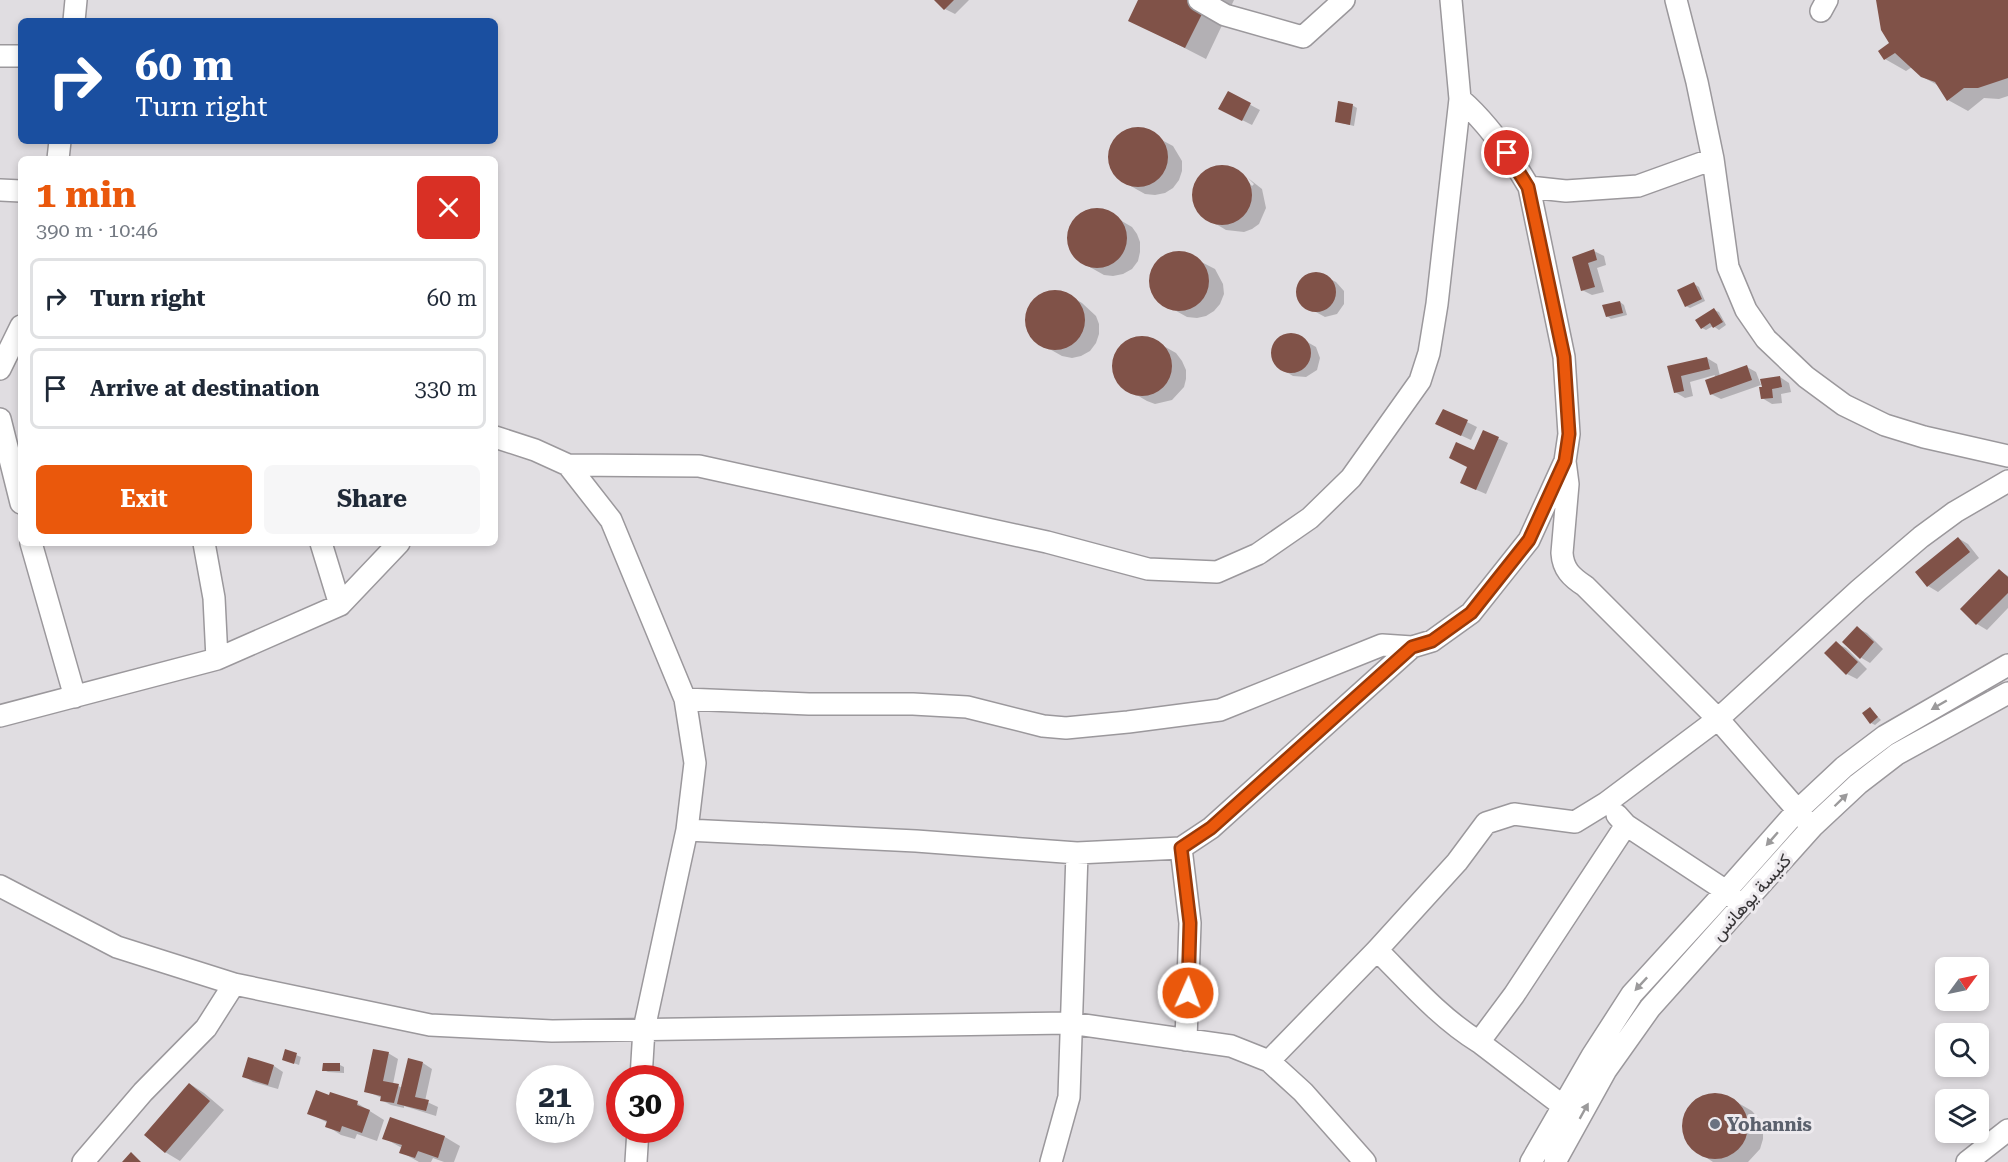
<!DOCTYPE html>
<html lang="en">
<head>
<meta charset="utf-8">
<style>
  body { margin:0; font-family:"Roboto Serif",Vazirmatn,serif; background:#f6f6f7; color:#1f2937; height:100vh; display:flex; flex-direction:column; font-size:22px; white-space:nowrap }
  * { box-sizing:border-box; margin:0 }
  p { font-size:20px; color:#747a83 }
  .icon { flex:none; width:33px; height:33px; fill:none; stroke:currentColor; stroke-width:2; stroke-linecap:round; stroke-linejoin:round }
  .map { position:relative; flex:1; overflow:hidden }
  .details { position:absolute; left:18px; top:156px; width:480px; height:390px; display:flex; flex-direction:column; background:#fff; border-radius:9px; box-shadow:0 3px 9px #0003 }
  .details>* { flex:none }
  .banner { position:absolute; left:18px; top:18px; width:480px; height:126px; border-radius:9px; box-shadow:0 3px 9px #0003; background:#1a4fa0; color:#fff; overflow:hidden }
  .needle { width:39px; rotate:57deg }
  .buttons { position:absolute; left:1935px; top:957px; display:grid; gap:12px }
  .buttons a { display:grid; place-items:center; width:54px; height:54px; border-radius:9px; background:#fff; box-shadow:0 3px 9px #0003; font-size:30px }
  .speed { position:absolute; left:516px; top:1065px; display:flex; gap:12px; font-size:30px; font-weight:700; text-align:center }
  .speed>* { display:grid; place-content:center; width:78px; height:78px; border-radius:50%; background:#fff; box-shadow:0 3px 9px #0003; line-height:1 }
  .speed small { font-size:15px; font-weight:400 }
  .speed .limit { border:9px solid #d22; background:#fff; color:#111 }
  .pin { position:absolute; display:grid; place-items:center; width:51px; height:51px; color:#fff; margin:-26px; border:3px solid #fff; border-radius:50%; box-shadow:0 2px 6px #0007 }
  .me { position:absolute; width:66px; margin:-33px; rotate:2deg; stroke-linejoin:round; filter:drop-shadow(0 0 4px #0008) }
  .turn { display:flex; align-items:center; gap:21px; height:126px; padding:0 18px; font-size:27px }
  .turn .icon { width:78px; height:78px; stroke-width:2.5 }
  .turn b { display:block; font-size:42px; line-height:51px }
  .round { display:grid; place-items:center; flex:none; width:63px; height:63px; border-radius:9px; background:#f6f6f7 }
  .headline { display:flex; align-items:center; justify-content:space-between; height:102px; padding:0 18px }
  h1 { font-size:36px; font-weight:700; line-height:45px; color:#ea580c }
  .primary-button { display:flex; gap:12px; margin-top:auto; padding:12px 18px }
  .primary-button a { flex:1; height:69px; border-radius:9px; background:#ea580c; color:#fff; font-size:24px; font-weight:700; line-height:69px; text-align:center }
  .primary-button a+a { background:#f6f6f7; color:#1f2937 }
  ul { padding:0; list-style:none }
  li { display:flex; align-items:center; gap:18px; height:81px; margin:0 12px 9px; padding:0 6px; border:3px solid #e0e1e3; border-radius:9px }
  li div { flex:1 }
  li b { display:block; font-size:22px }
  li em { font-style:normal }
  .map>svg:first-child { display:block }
</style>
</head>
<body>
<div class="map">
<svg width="2008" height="1162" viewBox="0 0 2008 1162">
  <rect width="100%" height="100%" fill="#e0dde1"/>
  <!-- shadow -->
  <path fill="#0003" d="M936,0H969L955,14L945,9Z
    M1139,0H1234L1206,59L1130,20Z
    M1877,0H2008V96L1999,99L1984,98L1968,111L1948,100L1939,86L1921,76L1912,67L1906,71L1885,59L1880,52L1891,44Z
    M1228,93L1260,110L1252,125L1230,114Z
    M1352,105L1357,108L1354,126L1337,122Z
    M1141,129L1173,146L1182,161V171L1179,180L1173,188L1165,193L1155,195L1145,194L1136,189L1121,180L1114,172L1110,163L1112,146L1117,138L1132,130Z
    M1221,167L1231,168L1240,173L1252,186L1254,184L1248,178L1262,189L1266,208L1259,224L1252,229L1244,232L1226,230L1211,221L1197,209L1194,201V191L1197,181L1203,174L1212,169Z
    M1091,211L1108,213L1132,227L1137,234L1140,242V252L1138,261L1132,269L1123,274L1113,276L1104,275L1079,261L1073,253L1069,244L1071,227L1075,219Z
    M1594,251L1604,256L1606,265L1597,268L1604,292L1592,295L1582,290L1574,258Z
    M1182,252L1215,269L1223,284L1224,294L1220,304L1214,311L1206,316L1197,318L1187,317L1178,312L1162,303L1155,295L1152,286L1154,269L1159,261L1165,256Z
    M1320,274L1336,282L1344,291V304L1337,314L1325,317L1303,305L1299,299L1298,294L1300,283L1309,275Z
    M1694,284L1699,287L1705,301L1690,308L1686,306Z
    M1049,292L1067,294L1082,303L1096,316L1099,324V334L1096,343L1090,351L1081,356L1072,358L1062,356L1037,342L1031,335L1027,326L1029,308L1041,295Z
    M1620,302L1624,305L1627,315L1611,319L1607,316Z
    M1714,310L1719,312L1726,325L1719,330L1713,326L1706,330L1702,328Z
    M1295,335L1316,347L1320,358L1317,370L1306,377L1293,376L1283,370L1274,360L1273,349L1275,343L1283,336Z
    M1141,338L1151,339L1160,344L1176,353L1182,361L1186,370V379L1184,387L1172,400L1155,404L1147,401L1123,387L1118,380L1115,372L1114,362L1117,353L1123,345L1132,340Z
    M1707,358L1717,364L1720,376L1747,367L1756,372L1761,385L1721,399L1711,394L1715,375L1690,382L1693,396L1685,398L1675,392L1669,367Z
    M1780,377L1789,383L1791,392L1781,394L1782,403L1772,404L1762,398Z
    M1467,422L1477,427L1471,440L1447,429Z
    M1484,432L1508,443L1486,494L1472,488L1475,452Z
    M1958,538L1968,544L1979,558L1938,592L1928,586L1917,572Z
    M2000,571L2008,576V608L1987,630L1977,624L1962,609Z
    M1857,628L1867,633L1883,649L1870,663L1860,657Z
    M1836,643L1846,648L1867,669L1857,679L1847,674Z
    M1870,709L1881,720L1875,725L1871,723Z
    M286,1051L301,1057L299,1065L288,1061Z
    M388,1053L398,1059L393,1084L403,1088L423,1063L432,1069L425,1101L438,1107L436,1116L404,1106V1108L391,1105L381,1100L382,1098L366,1091Z
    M324,1064L340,1065L344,1067V1073L328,1072L324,1070Z
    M274,1066L283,1072L278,1089L253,1082L244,1076Z
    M190,1084L204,1093L224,1110L180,1161L165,1152Z
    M1718,1094L1728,1097L1752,1111L1759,1119L1763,1129V1139L1760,1149L1748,1162H1713L1692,1148L1686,1139L1683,1128L1684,1117L1689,1107L1697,1099L1707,1095Z
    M357,1103L384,1120L377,1141L357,1134L355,1139L341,1135L327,1126L328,1123L309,1113Z
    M391,1119L445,1137L460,1146L454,1162H444L433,1158L431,1162H419L401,1152L402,1148L384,1138Z"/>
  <!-- building -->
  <path fill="#805248" d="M934,0H954L944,10Z
    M1138,0H1209L1185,48L1128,21Z
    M1876,0H2008V78L1978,88H1964L1947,101L1935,82L1921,77L1895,53L1884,60L1878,51L1889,43L1881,30Z
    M1228,91L1251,103L1242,121L1218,109Z
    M1338,101L1353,104L1350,125L1335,122Z
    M1108 157a30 30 0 1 1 60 0a30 30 0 1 1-60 0Z
    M1192 195a30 30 0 1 1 60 0a30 30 0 1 1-60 0Z
    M1067 238a30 30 0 1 1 60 0a30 30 0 1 1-60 0Z
    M1594,249L1597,260L1588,263L1595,287L1581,291L1572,257Z
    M1149 281a30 30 0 1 1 60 0a30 30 0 1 1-60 0Z
    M1296 292a20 20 0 1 1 40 0a20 20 0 1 1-40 0Z
    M1694,282L1702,299L1685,307L1677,290Z
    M1025 320a30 30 0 1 1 60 0a30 30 0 1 1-60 0Z
    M1620,301L1623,313L1606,317L1602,305Z
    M1714,308L1723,322L1713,328L1710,323L1701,329L1695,320Z
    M1271 353a20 20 0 1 1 40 0a20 20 0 1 1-40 0Z
    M1112 366a30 30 0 1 1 60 0a30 30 0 1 1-60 0Z
    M1707,357L1710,369L1681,376L1684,391L1674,393L1667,366Z
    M1747,365L1752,380L1710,395L1705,380Z
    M1780,376L1782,387L1772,389L1773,398L1761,399L1759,387H1762L1760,379Z
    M1443,409L1468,420L1461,436L1435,424Z
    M1483,430L1499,437L1476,490L1460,483L1467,467L1449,458L1456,442L1474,450Z
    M1958,537L1970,552L1927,587L1915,572Z
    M1999,569L2008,577V593L1976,625L1960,609Z
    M1857,626L1874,642L1860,659L1842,642Z
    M1836,641L1858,662L1846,675L1824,653Z
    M1870,707L1878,717L1870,724L1862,713Z
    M285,1049L297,1053L294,1064L282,1060Z
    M373,1049L389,1052L383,1081L399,1084L394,1103L380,1101L381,1096L364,1092Z
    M248,1057L274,1065L268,1085L242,1077Z
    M408,1058L423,1062L415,1097L429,1100L426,1111L397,1104Z
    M323,1063H340V1071H322Z
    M189,1083L210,1101L165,1153L144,1135Z
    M316,1090L329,1095L330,1092L358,1101L357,1105L370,1110L362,1133L342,1126L340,1132L325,1127L327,1121L307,1114Z
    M1682 1126a33 33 0 1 1 66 0a33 33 0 1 1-66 0Z
    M390,1117L445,1136L438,1158L418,1151L415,1158L399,1153L402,1145L382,1139Z
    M131,1152L141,1162H122Z"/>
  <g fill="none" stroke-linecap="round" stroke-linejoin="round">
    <!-- minor casing -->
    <g stroke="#9b989c" stroke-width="24">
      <path id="minor" d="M1199,0L1225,15L1303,37L1344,0
        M1676,0L1697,82L1713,159L1728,267L1746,310L1766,339L1806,377L1844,405L1885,425L1924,437L2008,456
        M1821,11L1827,0
        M74,21L76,0
        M0,56H21
        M1460,99C1488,123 1510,155 1529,187
        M58,159L60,141
        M0,190L21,191
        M0,369L21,326
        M0,419L21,503
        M495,437L535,450L568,465L699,466L1047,542L1148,569L1217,572L1258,554L1310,518L1351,478L1420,381L1429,353L1437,304L1460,99L1451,0
        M1565,461L1568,484L1562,553C1563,569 1571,577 1585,586L1718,719L1806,820
        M568,465L611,520L685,699L695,763L687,830L644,1029L641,1078
        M31,543L75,697
        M204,543L214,598L217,659
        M321,543L340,605
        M685,699L809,704H913L967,707L1043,726L1066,728L1128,722L1220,710L1382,645L1412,647
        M0,716L217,659L340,605L399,543
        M1617,815L1626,825L1726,891L1736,900
        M687,830L916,841L1077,853L1181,848L1211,828L1412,647L1432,641L1471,613L1529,540L1565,461L1569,434L1564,357L1529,187L1566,191L1638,186L1713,159
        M1181,848L1190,923L1186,1040
        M0,886L117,947L234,984L430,1025L552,1031L1070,1023L1231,1046L1269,1061L1303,1092L1365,1162
        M1377,950C1409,982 1440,1018 1479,1042L1514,995L1626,825
        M1479,1042L1563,1106
        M1269,1061L1377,950L1457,862L1486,823L1514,814L1575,822L1606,803L1718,719L1859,590L1921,537L1955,512L2008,481
        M83,1162L143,1092L206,1028L234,984
        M636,1162L638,1130
        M1051,1162L1069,1097L1077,853
        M1531,1162L1592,1056L1632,994L1726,891L1797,811L1844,767L1885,736L2008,665
        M1555,1162L1606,1070L1650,1008L1813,826L1858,784L1897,754L2008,693
        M1967,1162L2008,1130"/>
    </g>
    <!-- minor -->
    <use href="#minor" stroke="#fff" stroke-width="21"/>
  </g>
  <!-- one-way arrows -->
  <defs><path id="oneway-solid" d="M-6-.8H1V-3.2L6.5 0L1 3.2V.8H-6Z" transform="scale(1.5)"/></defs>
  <g fill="#9b9a9b">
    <use href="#oneway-solid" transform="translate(1939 705) rotate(150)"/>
    <use href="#oneway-solid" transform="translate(1841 800) rotate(-44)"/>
    <use href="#oneway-solid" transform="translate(1772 839) rotate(131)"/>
    <use href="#oneway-solid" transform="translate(1641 984) rotate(133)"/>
    <use href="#oneway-solid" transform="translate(1584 1111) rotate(-61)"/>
  </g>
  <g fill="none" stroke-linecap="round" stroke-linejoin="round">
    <!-- route casing -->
    <g stroke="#983908" stroke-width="15">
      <path id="route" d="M1188,993L1190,923L1181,848L1211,828L1412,647L1432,641L1471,613L1529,540L1565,461L1569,434L1564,357L1528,187L1507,153"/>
    </g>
    <!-- route -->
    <use href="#route" stroke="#ea580c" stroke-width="10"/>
  </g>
  <!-- markers -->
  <circle fill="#6b7280" stroke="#edeaee" stroke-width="2" cx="1715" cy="1124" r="6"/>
  <g text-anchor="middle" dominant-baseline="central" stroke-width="6" stroke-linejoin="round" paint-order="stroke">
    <!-- street labels -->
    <g font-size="18" fill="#373537" stroke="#edeaee">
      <text transform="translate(1751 897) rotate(-48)">كنيسة يوهانس</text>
    </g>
    <!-- worship labels -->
    <g font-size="18" font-weight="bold" fill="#5b616d" stroke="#edeaee" text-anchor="start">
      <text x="1727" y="1124">Yohannis</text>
    </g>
  </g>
</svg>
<div class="buttons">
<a><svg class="needle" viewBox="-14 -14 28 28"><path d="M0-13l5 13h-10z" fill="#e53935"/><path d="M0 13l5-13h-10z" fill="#747a83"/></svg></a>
<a><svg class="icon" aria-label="search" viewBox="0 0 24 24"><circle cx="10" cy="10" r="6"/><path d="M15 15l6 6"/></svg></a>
<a><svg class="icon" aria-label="layers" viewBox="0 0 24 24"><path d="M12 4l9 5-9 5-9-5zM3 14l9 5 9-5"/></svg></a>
</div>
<div class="speed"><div>21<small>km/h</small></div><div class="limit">30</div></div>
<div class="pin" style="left:1507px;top:153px;background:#d93025"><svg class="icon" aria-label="arrive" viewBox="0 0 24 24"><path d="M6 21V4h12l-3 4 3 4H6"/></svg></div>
<svg class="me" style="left:1188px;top:993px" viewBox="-20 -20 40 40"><circle r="17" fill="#ea580c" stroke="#fff" stroke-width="3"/><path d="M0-11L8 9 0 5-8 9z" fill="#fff"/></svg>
<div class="banner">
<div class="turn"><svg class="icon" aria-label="right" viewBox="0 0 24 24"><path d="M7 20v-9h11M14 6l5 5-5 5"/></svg><div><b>60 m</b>Turn right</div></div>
</div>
<section class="details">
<div class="headline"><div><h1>1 min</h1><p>390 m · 10:46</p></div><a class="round" style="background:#d93025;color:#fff"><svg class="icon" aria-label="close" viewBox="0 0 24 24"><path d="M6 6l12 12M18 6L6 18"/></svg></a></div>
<ul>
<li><svg class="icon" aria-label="right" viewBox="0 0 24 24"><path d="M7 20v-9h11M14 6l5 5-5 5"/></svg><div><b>Turn right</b></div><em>60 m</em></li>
<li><svg class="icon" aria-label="arrive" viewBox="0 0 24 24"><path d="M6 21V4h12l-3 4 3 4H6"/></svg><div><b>Arrive at destination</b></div><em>330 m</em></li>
</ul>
<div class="primary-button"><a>Exit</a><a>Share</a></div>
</section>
</div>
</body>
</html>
